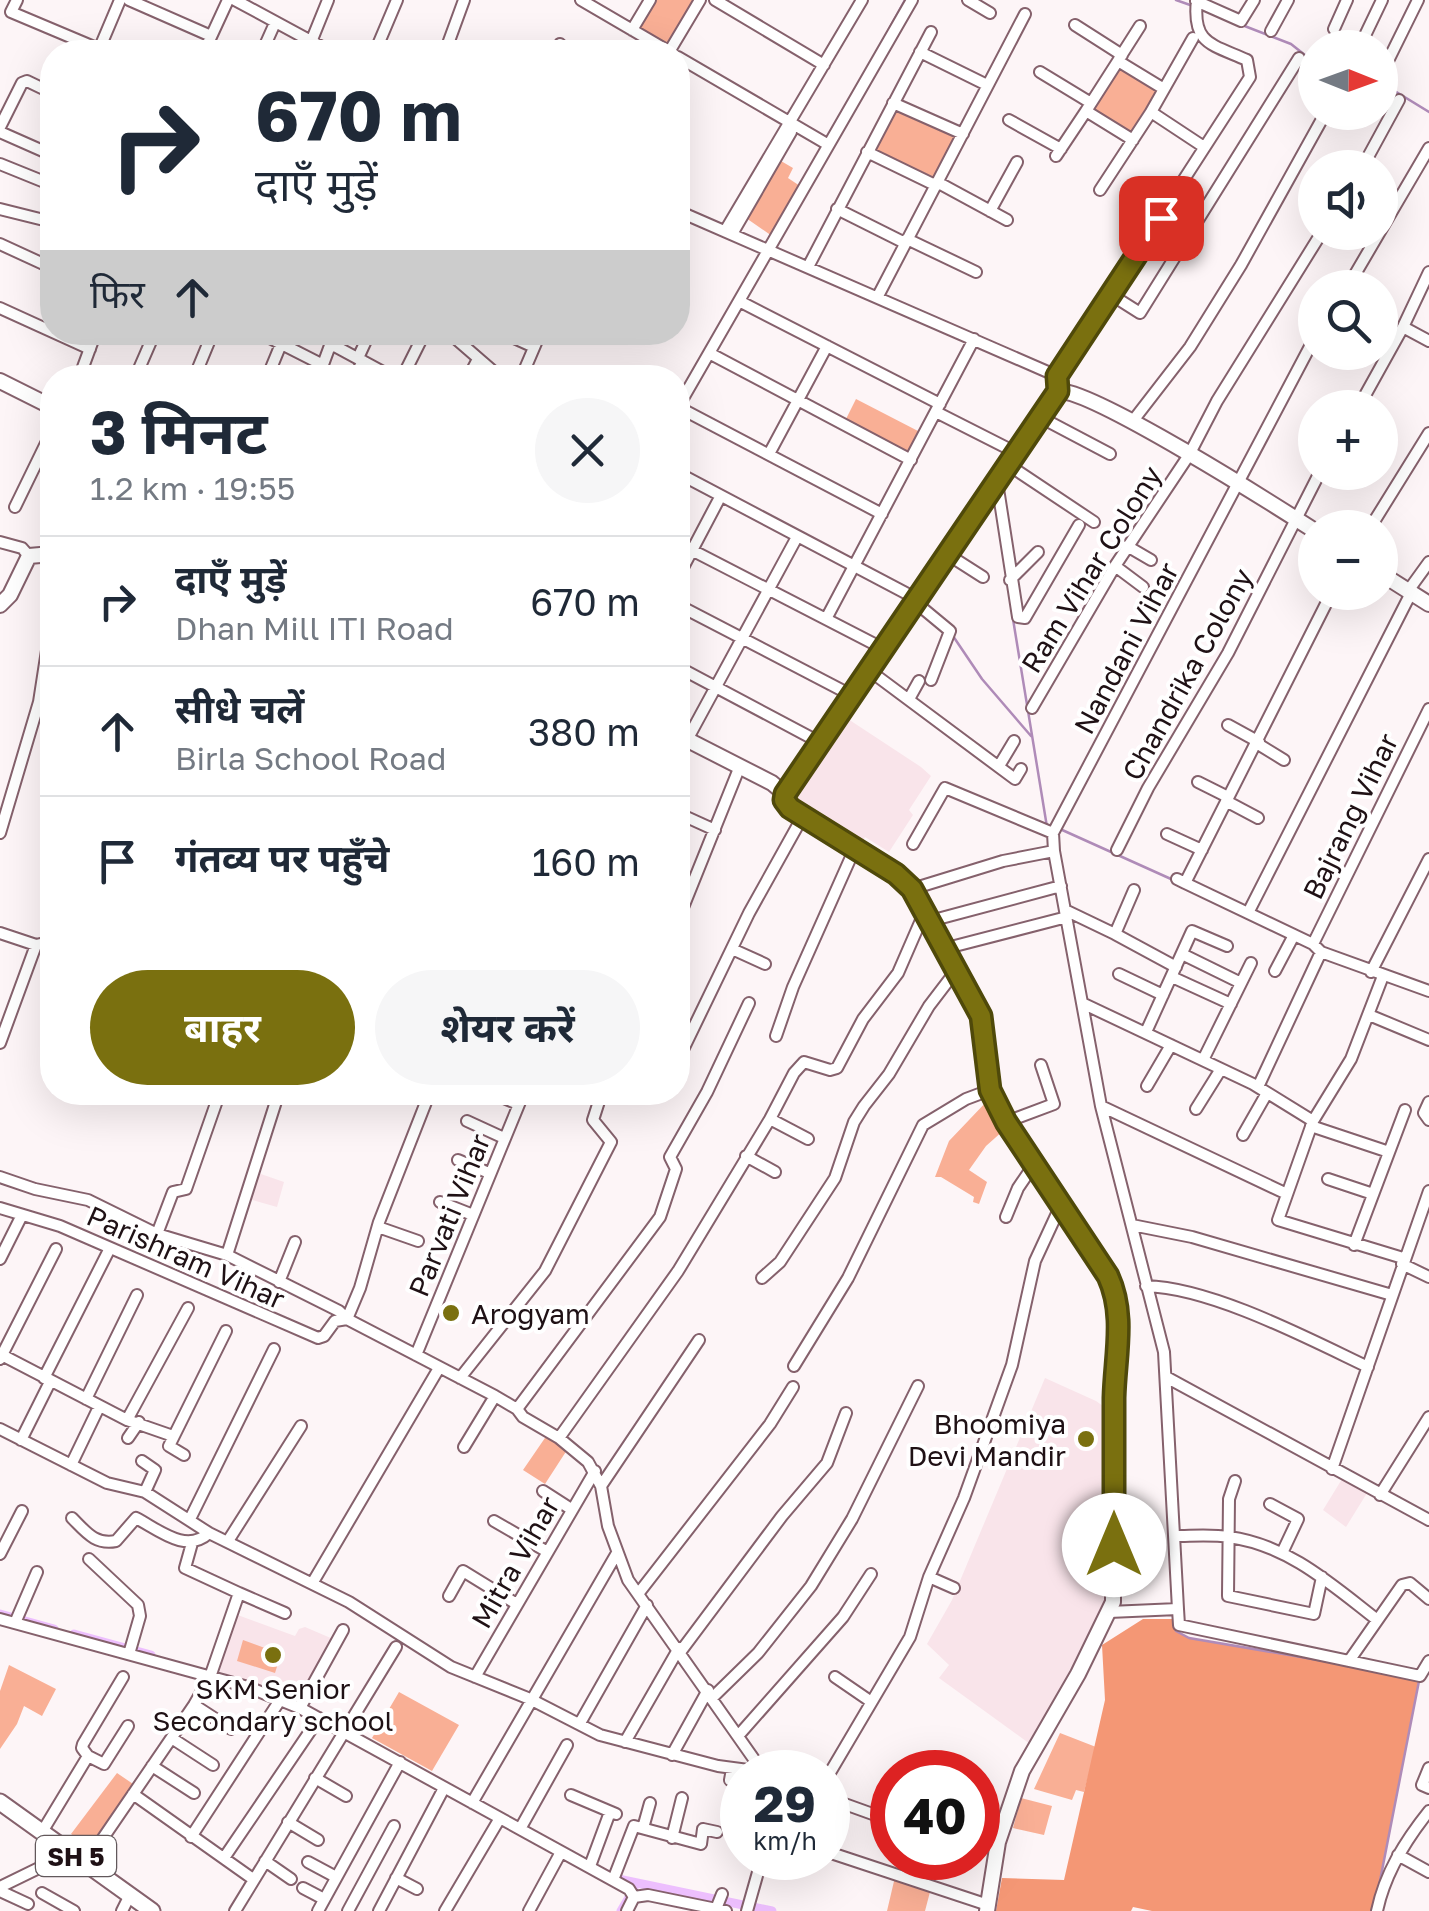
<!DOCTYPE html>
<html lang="hi">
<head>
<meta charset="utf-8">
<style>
  body { margin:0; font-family:"Golos Text","Noto Sans Devanagari",sans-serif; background:#f6f6f7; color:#1f2937; height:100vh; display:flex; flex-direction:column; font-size:38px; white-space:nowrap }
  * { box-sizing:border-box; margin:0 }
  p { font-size:32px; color:#747a83 }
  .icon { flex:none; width:55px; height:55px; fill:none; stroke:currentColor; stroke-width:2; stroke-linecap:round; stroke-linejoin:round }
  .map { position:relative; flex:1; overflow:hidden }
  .panel { position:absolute; left:40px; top:365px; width:650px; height:740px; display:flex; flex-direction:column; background:#fff; border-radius:40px; box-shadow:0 10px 40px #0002 }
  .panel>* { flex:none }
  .top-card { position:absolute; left:40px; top:40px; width:650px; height:305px; border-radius:40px; box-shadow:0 10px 40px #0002; background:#fff; color:#1f2937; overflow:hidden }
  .needle { width:65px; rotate:91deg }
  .tools { position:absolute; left:1298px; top:30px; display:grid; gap:20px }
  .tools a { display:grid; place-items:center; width:100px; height:100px; border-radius:50%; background:#fff; box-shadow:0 10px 40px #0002; font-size:50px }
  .speed { position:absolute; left:720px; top:1750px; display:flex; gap:20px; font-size:50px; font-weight:700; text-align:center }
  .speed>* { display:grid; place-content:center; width:130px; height:130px; border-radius:50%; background:#fff; box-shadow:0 10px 40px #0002; line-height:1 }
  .speed small { font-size:25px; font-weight:400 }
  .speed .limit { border:15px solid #d22; background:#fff; color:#111 }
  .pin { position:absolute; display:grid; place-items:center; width:85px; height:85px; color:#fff; margin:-42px; border-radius:20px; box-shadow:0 5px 15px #0006 }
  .me { position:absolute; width:110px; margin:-55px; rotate:0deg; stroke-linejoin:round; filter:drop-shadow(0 0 8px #0008) }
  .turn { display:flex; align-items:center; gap:35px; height:210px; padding:0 50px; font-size:45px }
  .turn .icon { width:130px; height:130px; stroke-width:2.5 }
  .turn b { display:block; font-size:70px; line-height:85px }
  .then { display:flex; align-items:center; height:95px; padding:0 50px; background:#0003; gap:20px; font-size:38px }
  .round { display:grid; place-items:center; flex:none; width:105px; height:105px; border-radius:52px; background:#f6f6f7 }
  .summary { display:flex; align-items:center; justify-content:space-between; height:170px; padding:0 50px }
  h1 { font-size:60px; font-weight:700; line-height:75px }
  .cta { display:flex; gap:20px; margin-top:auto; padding:20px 50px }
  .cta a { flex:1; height:115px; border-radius:60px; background:#7a700f; color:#fff; font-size:40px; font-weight:700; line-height:115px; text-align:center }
  .cta a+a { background:#f6f6f7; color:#1f2937 }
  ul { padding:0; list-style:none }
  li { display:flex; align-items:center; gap:30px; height:130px; padding:0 50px; border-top:2px solid #e0e1e3 }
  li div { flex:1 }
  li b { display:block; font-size:38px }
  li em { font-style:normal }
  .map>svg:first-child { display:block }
</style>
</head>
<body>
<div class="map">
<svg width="1429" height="1911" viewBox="0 0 1429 1911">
  <rect width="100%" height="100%" fill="#fdf5f7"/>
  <!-- built -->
  <path fill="#f9e4ea" d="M848,719L921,767L931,776L909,810L913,815L889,852L865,837L863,841L789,798Z
    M258,1173L284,1182L277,1207L249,1199Z
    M1045,1378L1096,1401L1110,1411L1106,1603L1030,1744L939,1678L949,1665L927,1644L952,1600Z
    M1342,1479L1367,1493L1346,1527L1323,1510Z
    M235,1614L295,1636L299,1629L305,1627L333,1639L300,1700L215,1670Z"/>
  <!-- green -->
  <path fill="#f9af95" d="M655,0H695L669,45L639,29Z
    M1119,67L1157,91L1132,132L1094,109Z
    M896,110L955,136L934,177L876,151Z
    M781,161L793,168L788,178L800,186L772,236L746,218Z
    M856,399L918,431L907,453L845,421Z
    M989,1099L1004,1130L986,1146L969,1170L987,1182L979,1204L973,1202L974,1197L941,1177H935L949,1141Z
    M547,1435L567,1450L545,1484L523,1470Z
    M243,1640L281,1654L275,1673L237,1661Z
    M9,1665L56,1689L42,1716L24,1706L17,1724L0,1749V1691Z
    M399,1692L459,1725L432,1771L372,1738Z
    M1060,1733L1096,1747L1084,1792L1076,1790L1072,1800L1034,1789Z
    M117,1773L136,1786L91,1848L71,1834Z
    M1021,1798L1052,1806L1044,1835L1013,1828Z
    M895,1877L931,1888L925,1911H887Z"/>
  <!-- forest -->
  <path fill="#f49775" d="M1143,1619H1174L1176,1631L1189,1638L1348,1665L1419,1681L1374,1911H1152L1133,1907L1131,1911H996L1002,1878L1064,1880L1105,1700L1102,1645Z"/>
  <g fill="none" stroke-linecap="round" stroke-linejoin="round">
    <!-- stream -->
    <path stroke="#af8bb8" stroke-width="2.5" d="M1176,0L1193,6
      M1242,25L1291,44L1315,63
      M889,29L905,0
      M1380,82L1429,112
      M1012,613L1047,827
      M953,636L982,679L1031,736
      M1060,829L1171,879
      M1175,1627L1176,1631L1189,1638L1330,1662
      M1378,1891L1419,1681L1392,1675"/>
    <!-- canal -->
    <path stroke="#edbffe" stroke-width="9" d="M0,1614L54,1629
      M74,1634L151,1655
      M618,1879L772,1911
      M621,1911L634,1889"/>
    <!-- street casing -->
    <g stroke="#85616c" stroke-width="14">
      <path id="street" d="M17,0L11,12L106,52
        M129,0L211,36
        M235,0L331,52
        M581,0L670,52
        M715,0L824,65
        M968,0L990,13
        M1196,1L1241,21L1254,0
        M1075,25L1122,55
        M1334,29L1347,0
        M632,30L650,0
        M1271,31L1288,0
        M311,42L328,0
        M1359,48L1382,0
        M98,52L120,0
        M204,52L228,0
        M262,52L275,23
        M375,52L397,0
        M445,52L464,0
        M556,52L560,44
        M669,52L700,0
        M920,52L987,85
        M678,57L827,144
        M1119,59L1140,26
        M1040,72L1091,103
        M1381,75L1418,0
        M893,103L963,134
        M1151,112L1193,38
        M1009,120L1061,149
        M0,127L22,83L27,81L52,93
        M0,132L52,155
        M1133,140L1086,111L1118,61L1164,89
        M867,152L935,185
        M1056,156L1086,111
        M0,164L52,185
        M1362,168L1399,100
        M937,182L1007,220
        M1100,190L1151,112L1204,147
        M0,209L52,222
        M837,209L905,243
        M678,211L1057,376
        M990,211L1017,162
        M725,231L862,0
        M732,234L791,132V124
        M907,239L976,272
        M0,244L52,268
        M808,267L931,32
        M1347,288L1429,148
        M1110,294L1140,313L1299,58
        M878,296L1025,14
        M739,301L940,404
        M0,308L90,349
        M1403,327L1429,341
        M258,332L323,365
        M448,332L501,378
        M505,334L534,347
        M331,344L394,378
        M709,353L911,460
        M358,358L370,332
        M79,378L96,332
        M135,378L155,332
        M194,378L213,332
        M267,378L281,344
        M318,378L335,332
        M354,378L363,361
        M402,378L425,332
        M468,378L478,359
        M521,378L539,336
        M1058,391L1057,376L1250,77L1247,60C1211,44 1192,44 1197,0
        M678,407L912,0
        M678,407L882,514
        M1358,408L1403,327L1429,272
        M936,412L1015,452
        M1038,416L1110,454
        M1132,422L1190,347L1241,265L1326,112
        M769,454L827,346
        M1007,464L1094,522
        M678,473L917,599
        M997,482L1018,617L1025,618L1079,525
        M15,507L52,431
        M1370,528L1429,433
        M0,542L22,548L29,556
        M678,543L884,649
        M1127,546L1151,560
        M947,554L983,577
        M1115,566L1143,587
        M678,577L718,501
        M1010,580L1038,552
        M1408,591L1429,562
        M915,602L950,631L931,680
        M678,605L853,696
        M826,619L974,339
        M678,667L821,743
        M870,671L1015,779L1021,769
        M909,699L919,681
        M1032,708L1115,566L1189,455L1217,401L1322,232
        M1228,725L1259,742
        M687,740L797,537
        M1258,744L1284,760
        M999,766L1014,741
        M1198,782L1228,797
        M1226,801L1258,818
        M682,815L715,830
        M0,833L39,702L52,618
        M1167,834L1202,850
        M913,844L945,788L1053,833
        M1117,850L1148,788L1228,653L1320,472
        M1177,879L1185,883L1332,592
        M1185,883L1313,944L1321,952L1429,991
        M912,889L1003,861L1054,851
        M52,904V924
        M1065,910L1115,934L1134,890
        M1248,913L1411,593
        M678,920L740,766
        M930,921L1061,886
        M0,933L36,945L49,942L52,930
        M1115,934L1176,967
        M1313,944L1429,709
        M947,948L1067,917
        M732,949L765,964
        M1182,954L1241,983
        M1275,971L1294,935
        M1371,972L1429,859
        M1119,974L1163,995
        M1383,976L1351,1059L1313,1121L1278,1220L1403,1258
        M1172,977L1231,1004
        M1082,1003L1253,1084L1313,1121
        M1369,1015L1429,1040
        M1146,1032L1192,931L1227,946
        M776,1036L793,987L855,848
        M0,1043L36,945
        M678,1060L749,913L803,816
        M1203,1060L1251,963
        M1147,1086L1171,1045
        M1258,1087L1321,952
        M492,1093L518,1104
        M1429,1102L1424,1113L1429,1120
        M1101,1106L1287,1194
        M1196,1109L1221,1069
        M770,1119L808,1139
        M467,1121L504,1138
        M1006,1122L1054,1104L1041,1065
        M1311,1126L1389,1152
        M1243,1135L1267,1093
        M746,1156L775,1172
        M458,1160L489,1173
        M0,1177L35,1189L88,1200L157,1234L227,1255L339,1311L347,1319L495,1396L517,1409L523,1417L559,1438L588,1462L601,1486L608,1526L628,1580L763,1772
        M1328,1179L1373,1194
        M440,1202L473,1215
        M0,1208L60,1226L318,1338L324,1336L335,1321L347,1319
        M1006,1217L1018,1188L1033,1166
        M1132,1225L1192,1237L1392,1295
        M378,1227L418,1241
        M157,1234L173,1192L186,1189L220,1092
        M1354,1245L1405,1110
        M227,1255L279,1092
        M0,1259L22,1215
        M1402,1264L1429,1277
        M762,1278L780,1262L835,1178L854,1122L864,1106L889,1074L929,1006L958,968
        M279,1282L295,1242
        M1146,1286C1212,1288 1307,1338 1368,1367
        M347,1319L360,1288L379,1222L430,1092
        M0,1354L127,1420L173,1436
        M416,1355L524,1092
        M0,1359L56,1249
        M794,1366L848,1278L923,1125L966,1099L990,1090
        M1166,1377L1429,1520
        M44,1378L109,1250
        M460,1378L545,1271L611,1142L593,1120L602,1092
        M86,1399L137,1295
        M517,1409L660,1217L676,1169L670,1157L707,1092L749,1003
        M127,1420L188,1308
        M0,1429L107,1483L145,1492L209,1533L349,1602L451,1667L530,1699L600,1735L718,1766L764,1772
        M128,1438L139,1422
        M559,1438L678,1271L770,1119L794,1073L804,1062L830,1070L837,1068L863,1019L898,973L925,911
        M21,1440L50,1382
        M464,1447L495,1396
        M184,1455L169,1446L226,1331
        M142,1461L155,1470L145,1492
        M71,1465L99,1407
        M1332,1469L1429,1191
        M1235,1481L1229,1499L1228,1596L1314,1614L1322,1577
        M601,1486L699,1340
        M543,1491L571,1509
        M1380,1495L1429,1417
        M1270,1504L1298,1519L1282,1553
        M72,1518C86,1532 95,1545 116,1541L136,1518C159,1530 186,1554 209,1533
        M190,1519L274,1349
        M494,1521L546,1551
        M1174,1536C1192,1536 1211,1534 1229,1537C1288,1545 1331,1584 1376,1619
        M228,1541L301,1426
        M0,1554L22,1511
        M89,1559L138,1605L140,1616L129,1654
        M929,1577L954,1588
        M313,1582L439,1368
        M239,1593L285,1613
        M638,1594L770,1424L793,1387
        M449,1596L463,1571L515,1603
        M1178,1609L1179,1625L1420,1676L1429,1661
        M1109,1612L1178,1609L1164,1352L1101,1106L1054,851L1053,833L1315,337
        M0,1619L248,1687L300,1708L629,1889L634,1897L627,1911
        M15,1623L37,1572
        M681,1651L782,1516L827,1463L846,1413
        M1349,1661L1402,1585L1410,1583L1429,1599
        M475,1677L595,1471
        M835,1677L870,1701
        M713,1697L758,1653L811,1586L852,1519L918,1386
        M194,1705L231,1729
        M300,1708L343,1630
        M580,1723L647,1605
        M738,1736L843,1617L871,1574
        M173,1739L213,1765
        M625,1742L679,1648
        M672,1755L708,1690
        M88,1756L104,1764L128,1726
        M152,1766L194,1793
        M1429,1768L1422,1785L1429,1788
        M732,1769L730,1780L742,1784
        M828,1776L910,1637L929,1577L964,1498L1012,1365L1035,1261L1060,1207
        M315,1778L346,1796
        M133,1794L253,1879
        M571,1795L616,1814
        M828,1798L892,1821
        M472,1803L617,1553
        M288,1822L318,1840
        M643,1828L650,1803
        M520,1829L567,1745
        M42,1832L88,1756L82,1748L83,1744L123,1677
        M191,1837L280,1700
        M672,1838L682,1798
        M978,1838L998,1842
        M828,1852L988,1905
        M1398,1855L1429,1872
        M224,1858L319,1718
        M265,1861L291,1879
        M308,1862L336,1877
        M86,1863L194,1705L210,1677L239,1593L185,1568L192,1543
        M590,1866L610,1812
        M396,1878L417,1889
        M613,1880L634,1826L701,1844L703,1829L717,1832
        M0,1887L41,1867L57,1842
        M303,1888L324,1899
        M0,1891L28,1904
        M42,1893L74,1911
        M634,1897L648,1895L726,1911
        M716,1909L722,1894
        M122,1911L130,1895
        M235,1911L396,1647
        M318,1911L400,1762
        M348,1911L394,1826
        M379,1911L444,1788
        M445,1911L500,1818
        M529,1911L561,1852
        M747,1911L762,1858
        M1377,1911C1385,1873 1405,1841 1429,1811"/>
    </g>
    <!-- secondary casing -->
    <g stroke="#85616c" stroke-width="18">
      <path id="secondary" d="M0,381L52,407
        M1380,573L1429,604
        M0,605L10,595L29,556L52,554
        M678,735L772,783L785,794
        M987,1911L998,1842L1022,1771L1078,1674L1113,1602L1114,1394L1119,1311L1108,1276L1014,1137L992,1095L986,1072L981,1016L912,889L896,873L790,808L784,800L785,794L1058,391C1092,389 1276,506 1315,531"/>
    </g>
    <!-- primary casing -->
    <g stroke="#85616c" stroke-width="19">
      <path id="primary" d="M0,1802L152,1911"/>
    </g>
    <!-- street -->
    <use href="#street" stroke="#fff" stroke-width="10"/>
    <!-- secondary -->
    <use href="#secondary" stroke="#fff" stroke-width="14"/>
    <!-- primary -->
    <use href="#primary" stroke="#fff" stroke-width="15"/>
  </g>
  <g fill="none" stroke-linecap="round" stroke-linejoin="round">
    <!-- route casing -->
    <g stroke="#4f490a" stroke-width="25">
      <path id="route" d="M1114,1545C1114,1496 1114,1447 1114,1398C1115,1356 1126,1315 1108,1276L1006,1122L990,1090L981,1016L912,889L896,874L790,808L784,800L785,794L1058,391L1057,376L1161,218"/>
    </g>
    <!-- route -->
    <use href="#route" stroke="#7a700f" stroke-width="18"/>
  </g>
  <!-- markers -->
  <g fill="#7a700f" stroke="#fff" stroke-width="4">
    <circle cx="451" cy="1313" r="10"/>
    <circle cx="1086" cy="1439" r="10"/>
    <circle cx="273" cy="1655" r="10"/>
  </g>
  <g text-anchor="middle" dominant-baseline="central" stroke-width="8" stroke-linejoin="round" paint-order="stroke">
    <!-- shield labels -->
    <rect fill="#fff" stroke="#62585b" stroke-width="2.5" x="36" y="1836" width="80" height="40" rx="8"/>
    <g font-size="25" font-weight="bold" fill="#1f1115">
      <text x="76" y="1856">SH 5</text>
    </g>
    <!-- street labels -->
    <g font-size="28" fill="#1f1115" stroke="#fff">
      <text transform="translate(1091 569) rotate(-58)">Ram Vihar Colony</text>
      <text transform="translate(1126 648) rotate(-62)">Nandani Vihar</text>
      <text transform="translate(1187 674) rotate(-61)">Chandrika Colony</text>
      <text transform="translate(1350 816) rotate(-64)">Bajrang Vihar</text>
      <text transform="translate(449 1215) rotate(-68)">Parvati Vihar</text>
      <text transform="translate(186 1257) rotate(24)">Parishram Vihar</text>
      <text transform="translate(515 1562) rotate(-60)">Mitra Vihar</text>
    </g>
    <!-- poi labels -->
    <g font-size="28" fill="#1f1115" stroke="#fff" text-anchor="start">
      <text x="471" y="1313">Arogyam</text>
      <text x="1066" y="1423" text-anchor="end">Bhoomiya<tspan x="1066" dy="32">Devi Mandir</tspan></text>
      <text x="273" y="1688" text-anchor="middle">SKM Senior<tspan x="273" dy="32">Secondary school</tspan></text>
    </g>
  </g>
</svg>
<div class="tools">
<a><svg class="needle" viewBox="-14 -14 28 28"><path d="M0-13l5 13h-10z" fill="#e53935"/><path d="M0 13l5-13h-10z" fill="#747a83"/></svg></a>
<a><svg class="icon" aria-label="sound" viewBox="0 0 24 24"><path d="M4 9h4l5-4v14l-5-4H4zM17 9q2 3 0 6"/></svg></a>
<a><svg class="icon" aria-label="search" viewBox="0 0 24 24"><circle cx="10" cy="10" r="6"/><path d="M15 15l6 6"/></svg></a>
<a>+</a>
<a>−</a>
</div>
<div class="speed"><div>29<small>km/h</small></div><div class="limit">40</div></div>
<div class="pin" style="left:1161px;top:218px;background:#d93025"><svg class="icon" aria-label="arrive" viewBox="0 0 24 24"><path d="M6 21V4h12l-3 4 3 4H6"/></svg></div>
<svg class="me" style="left:1114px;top:1545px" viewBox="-20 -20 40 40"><circle r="19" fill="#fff"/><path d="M0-13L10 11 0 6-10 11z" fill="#7a700f"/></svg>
<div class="top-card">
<div class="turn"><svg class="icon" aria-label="right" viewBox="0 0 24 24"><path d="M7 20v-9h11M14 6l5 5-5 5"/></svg><div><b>670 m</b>दाएँ मुड़ें</div></div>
<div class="then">फिर<svg class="icon" aria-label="ahead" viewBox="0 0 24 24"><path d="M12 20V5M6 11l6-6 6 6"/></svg></div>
</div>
<section class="panel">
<div class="summary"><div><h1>3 मिनट</h1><p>1.2 km · 19:55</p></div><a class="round"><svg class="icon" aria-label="close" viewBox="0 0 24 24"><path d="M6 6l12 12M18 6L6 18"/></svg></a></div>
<ul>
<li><svg class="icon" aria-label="right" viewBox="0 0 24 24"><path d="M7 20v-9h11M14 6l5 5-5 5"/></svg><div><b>दाएँ मुड़ें</b><p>Dhan Mill ITI Road</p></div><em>670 m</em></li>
<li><svg class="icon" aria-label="ahead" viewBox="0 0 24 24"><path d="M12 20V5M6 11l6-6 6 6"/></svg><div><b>सीधे चलें</b><p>Birla School Road</p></div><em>380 m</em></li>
<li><svg class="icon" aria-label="arrive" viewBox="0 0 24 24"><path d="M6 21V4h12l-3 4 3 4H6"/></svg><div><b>गंतव्य पर पहुँचे</b></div><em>160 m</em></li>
</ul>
<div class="cta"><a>बाहर</a><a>शेयर करें</a></div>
</section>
</div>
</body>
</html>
